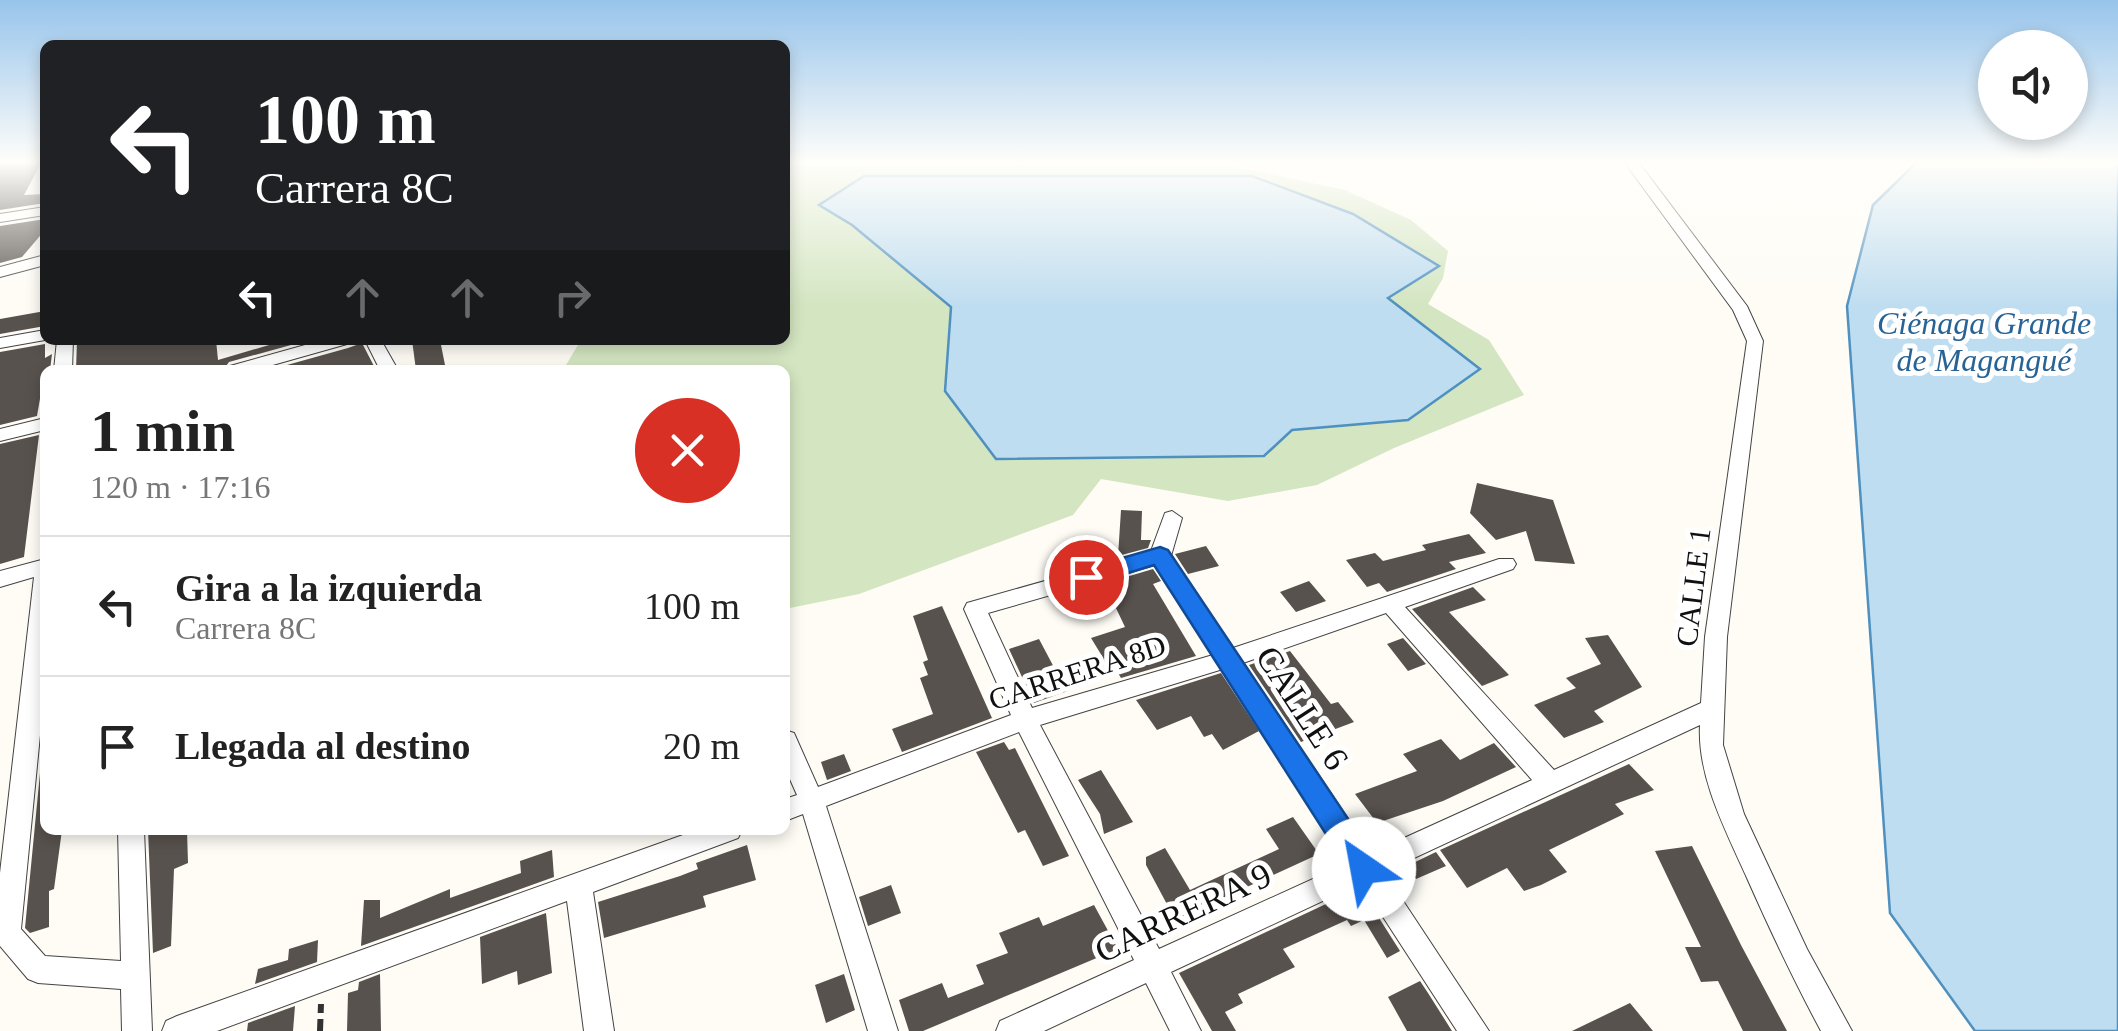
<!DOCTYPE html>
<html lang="es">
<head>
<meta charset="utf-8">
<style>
  body { margin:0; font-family:Georgia,serif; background:#f2f2f2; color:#222; height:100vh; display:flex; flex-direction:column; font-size:38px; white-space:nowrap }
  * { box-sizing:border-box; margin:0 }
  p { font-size:32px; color:#767676 }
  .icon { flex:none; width:55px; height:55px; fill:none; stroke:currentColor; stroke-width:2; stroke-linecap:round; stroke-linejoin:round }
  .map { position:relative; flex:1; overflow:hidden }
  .side { position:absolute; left:40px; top:365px; width:750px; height:470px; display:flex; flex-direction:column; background:#fff; border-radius:15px; box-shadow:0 5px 15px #0003 }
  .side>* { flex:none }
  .banner { position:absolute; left:40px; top:40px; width:750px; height:305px; border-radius:15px; box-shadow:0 5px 15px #0003; background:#202124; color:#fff; overflow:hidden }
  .buttons { position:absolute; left:1978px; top:30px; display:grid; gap:20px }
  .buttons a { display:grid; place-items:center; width:110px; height:110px; border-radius:50%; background:#fff; box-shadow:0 5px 15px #0003; font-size:50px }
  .pin { position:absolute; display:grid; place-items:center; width:85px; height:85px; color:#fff; margin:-42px; border:5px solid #fff; border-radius:50%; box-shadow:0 2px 10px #0007 }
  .me { position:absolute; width:110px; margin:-55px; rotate:327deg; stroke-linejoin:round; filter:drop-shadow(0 0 8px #0008) }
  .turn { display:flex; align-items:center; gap:35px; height:210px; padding:0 50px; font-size:45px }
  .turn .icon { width:130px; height:130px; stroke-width:2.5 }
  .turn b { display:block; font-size:70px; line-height:85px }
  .lanes { display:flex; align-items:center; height:95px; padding:0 50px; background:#0003; justify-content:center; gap:50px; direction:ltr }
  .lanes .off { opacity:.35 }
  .round { display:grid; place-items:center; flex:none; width:105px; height:105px; border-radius:52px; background:#f2f2f2 }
  .headline { display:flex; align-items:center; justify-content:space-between; height:170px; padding:0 50px }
  h1 { font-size:60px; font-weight:800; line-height:75px }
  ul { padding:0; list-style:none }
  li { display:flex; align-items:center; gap:30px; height:140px; padding:0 50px; border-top:2px solid #e0e0e0 }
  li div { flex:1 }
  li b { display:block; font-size:38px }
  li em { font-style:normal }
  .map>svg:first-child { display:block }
</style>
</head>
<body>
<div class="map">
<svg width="2118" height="1031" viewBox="0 0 2118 1031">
  <rect width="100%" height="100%" fill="#fefcf5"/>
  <!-- green -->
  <path fill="#d3e5c1" d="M785,163H1216L1345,190L1411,220L1448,251L1443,278L1428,304L1489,340L1524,395L1394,448L1317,485L1228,501L1101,479L1073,515L859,594L785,609V370H563L581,340H785Z"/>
  <!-- water -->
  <path fill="#bfddf0" stroke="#4e90bf" stroke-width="2.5" d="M1916,163H2118V1031H1975L1890,913L1847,306L1873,205Z
    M864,176H1252L1353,214L1439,266L1388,298L1480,369L1408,420L1292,430L1264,456L996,459L945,391L951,307L852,225L819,205Z"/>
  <!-- building -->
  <path fill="#58524e" d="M0,163H41L24,195L45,194V203L0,210Z
    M45,219V230L22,257L0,263V226Z
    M45,311V326L0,334V319Z
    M77,340H216L218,360L286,340H309L229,362L223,370H76Z
    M412,340H440L446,370H416Z
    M362,343L376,370H269L348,348Z
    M45,344V358L52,354L50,370H45L37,416L0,425V352Z
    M39,435L24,557L0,564V444Z
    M1477,483L1553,500L1575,564L1535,561L1526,531L1496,540L1470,513Z
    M1121,510L1142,511L1141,540H1151L1148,548L1118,556Z
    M1469,534L1486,553L1449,562L1456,569L1387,592L1379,583L1367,587L1346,560L1375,553L1383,561L1426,550L1422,545Z
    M1206,546L1219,566L1188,574L1175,554Z
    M1153,569L1161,581L1153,584L1196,656L1121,678L1118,673L1034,703L1009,649L1039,639L1057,673L1102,656L1091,638L1125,627L1115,606V597L1124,594L1116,580Z
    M1309,581L1326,601L1296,612L1280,592Z
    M1473,587L1486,600L1449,612L1509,675L1482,686L1412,609Z
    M942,606L992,718L902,752L892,729L933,714L920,678L928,675L923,662L928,660L913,616Z
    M1608,635L1642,687L1594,711L1604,722L1564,738L1534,705L1576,688L1566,678L1601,664L1585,638Z
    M1403,638L1426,664L1408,671L1387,644Z
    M1290,651L1331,704L1338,702L1354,722L1301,742L1249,665Z
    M1221,673L1259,731L1223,750L1212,734L1204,737L1191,716L1157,730L1136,700Z
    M1441,739L1460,760L1494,743L1516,767L1443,801L1377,823L1355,794L1417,771L1403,754Z
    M1004,742L1009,750L1015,748L1069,856L1043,866L1025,830L1018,833L976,752Z
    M844,754L851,771L827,780L821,762Z
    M1629,764L1654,790L1615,804L1624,814L1549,850L1567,872L1541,885L1524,891L1507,868L1467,888L1440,850Z
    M1101,770L1133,822L1104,834L1100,814L1078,780Z
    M40,773L45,774V830H62L54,889L49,891V927L30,933L25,928Z
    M1293,817L1319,854L1201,908L1177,923L1146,865V857L1165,848L1190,890L1279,849L1266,829Z
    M148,830H187L188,863L174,869L171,946L153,953Z
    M747,845L756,880L703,896L706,907L604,938L598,902L680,876L698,869L696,863Z
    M1692,846L1741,945L1787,1031H1743L1718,981L1701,982L1685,947H1701L1655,851Z
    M552,850L554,877L361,946L364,900H380V918L450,889V898L521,873L520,861Z
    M1436,852L1446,866L1416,879L1407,866Z
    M891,885L901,913L868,926L859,897Z
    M1360,888L1400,951L1387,958L1364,920L1351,926L1347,920L1283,949L1295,967L1238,994L1243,1003L1225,1012L1236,1031H1212L1179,973Z
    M1094,905L1118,949L923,1031H909L899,1000L942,983L948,998L984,984L976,965L1008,953L999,933L1039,917L1043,926Z
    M546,913L552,973L518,985L517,971L482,984L480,937Z
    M318,940L317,962L255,984L258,969L288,960L289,949Z
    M380,974L381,1031H347L348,993L358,990L359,982Z
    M844,974L855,1010L826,1023L815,985Z
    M1420,981L1428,993L1452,1031H1407L1388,997Z
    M1630,1003L1653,1031H1572Z
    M295,1006L293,1031H247L248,1023Z"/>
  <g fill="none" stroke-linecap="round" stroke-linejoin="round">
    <!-- minor casing -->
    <g stroke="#434343" stroke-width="2">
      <path id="minor" d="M1625,163H1639L1747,306L1763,341L1727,637L1723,745L1744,814L1807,949L1852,1031H1821C1794,981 1770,930 1747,878C1726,831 1697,777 1700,725L1384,872L1489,1031H1457L1361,883L1171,972L1201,1031H1170L1146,983L1044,1031H996L1000,1021L1134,960L1019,732L826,806L898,1031H868L803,814L785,821V799L797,795L785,768V730L794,733L818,787L1011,715L964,609L967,603L1151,551L1165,513L1172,511L1182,518L1171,556L1233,648L1499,559H1513L1516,564L1513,569L1405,607L1554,770L1701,703L1705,637L1747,341L1733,310ZM1155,565L1213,655L1032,708L988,613ZM1386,613L1532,780L1371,853L1243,663ZM1223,669L1348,863L1159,949L1040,725Z
        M45,207V215L0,222V214Z
        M45,255V265L0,277V267Z
        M45,330V340L0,348V338Z
        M57,340H73L72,370H54Z
        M323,340H349L347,344L255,370H227L230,366Z
        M365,340H381L398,370H380Z
        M45,418V430L0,441V429Z
        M45,559V684L21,929L45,956L121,961L118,830H144L152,1031H122L121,989L38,983L28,979L0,946V873L34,577L0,587V571Z
        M697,830H742L738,838L593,892L614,1031H584L567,901L217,1031H162L166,1021L177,1016Z"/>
    </g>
    <!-- path -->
    <path stroke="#323232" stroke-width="6" stroke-dasharray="12 6" stroke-linecap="butt" d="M320,1031L321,1004"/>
    <!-- minor -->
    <use href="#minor" fill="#fff" fill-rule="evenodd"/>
  </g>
  <!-- sky -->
  <linearGradient id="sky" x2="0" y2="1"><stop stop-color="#97c4eb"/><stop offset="0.53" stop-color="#fffefa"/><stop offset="1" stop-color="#fffefa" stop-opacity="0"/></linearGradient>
  <rect width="2118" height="307" fill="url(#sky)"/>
  <!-- route -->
  <path fill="#1a73e8" stroke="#114b97" stroke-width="2.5" d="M1160,547L1168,550L1375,859L1379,869L1375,878L1364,882L1354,878L1154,565L1086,586L1074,577L1077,571Z"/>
  <g text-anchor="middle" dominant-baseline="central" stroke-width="10" stroke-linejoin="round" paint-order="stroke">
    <!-- street labels -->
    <g font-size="30" fill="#101010" stroke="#fff">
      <text transform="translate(1693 587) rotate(-83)">CALLE 1</text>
      <text transform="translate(1077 672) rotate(-18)">CARRERA 8D</text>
    </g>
    <!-- water labels -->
    <g font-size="32" font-style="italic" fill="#276395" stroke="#fff">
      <text x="1984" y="323">Ciénaga Grande<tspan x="1984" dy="37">de Magangué</tspan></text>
    </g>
    <!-- near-street labels -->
    <g font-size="35" fill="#101010" stroke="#fff">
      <text transform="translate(1302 708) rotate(57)">CALLE 6</text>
      <text transform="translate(1183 913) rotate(-25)">CARRERA 9</text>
    </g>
  </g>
</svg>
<div class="buttons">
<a><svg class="icon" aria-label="sound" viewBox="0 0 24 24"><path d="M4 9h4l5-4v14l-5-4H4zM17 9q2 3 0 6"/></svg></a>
</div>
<div class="pin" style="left:1086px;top:577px;background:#d93025"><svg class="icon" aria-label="arrive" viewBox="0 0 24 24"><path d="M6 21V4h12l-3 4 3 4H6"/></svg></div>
<svg class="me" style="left:1364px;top:869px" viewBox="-20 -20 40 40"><circle r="19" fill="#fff"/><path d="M0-13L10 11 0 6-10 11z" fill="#1a73e8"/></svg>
<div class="banner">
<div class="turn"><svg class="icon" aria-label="left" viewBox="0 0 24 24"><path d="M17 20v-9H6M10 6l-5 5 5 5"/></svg><div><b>100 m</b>Carrera 8C</div></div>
<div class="lanes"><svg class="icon" aria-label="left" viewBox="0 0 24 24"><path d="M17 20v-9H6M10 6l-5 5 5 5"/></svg><svg class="icon off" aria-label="ahead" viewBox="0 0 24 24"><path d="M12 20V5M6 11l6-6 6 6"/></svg><svg class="icon off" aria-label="ahead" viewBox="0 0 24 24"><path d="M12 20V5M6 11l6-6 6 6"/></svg><svg class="icon off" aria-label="right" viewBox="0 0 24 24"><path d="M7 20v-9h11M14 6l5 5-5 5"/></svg></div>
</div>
<section class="side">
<div class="headline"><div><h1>1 min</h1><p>120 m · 17:16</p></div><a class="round" style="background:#d93025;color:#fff"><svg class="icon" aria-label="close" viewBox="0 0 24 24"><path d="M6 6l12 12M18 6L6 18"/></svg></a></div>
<ul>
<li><svg class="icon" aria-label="left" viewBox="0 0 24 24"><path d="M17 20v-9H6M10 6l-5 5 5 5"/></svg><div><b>Gira a la izquierda</b><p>Carrera 8C</p></div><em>100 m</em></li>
<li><svg class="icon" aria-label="arrive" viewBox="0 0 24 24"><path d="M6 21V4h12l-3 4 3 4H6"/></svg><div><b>Llegada al destino</b></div><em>20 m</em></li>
</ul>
</section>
</div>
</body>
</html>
